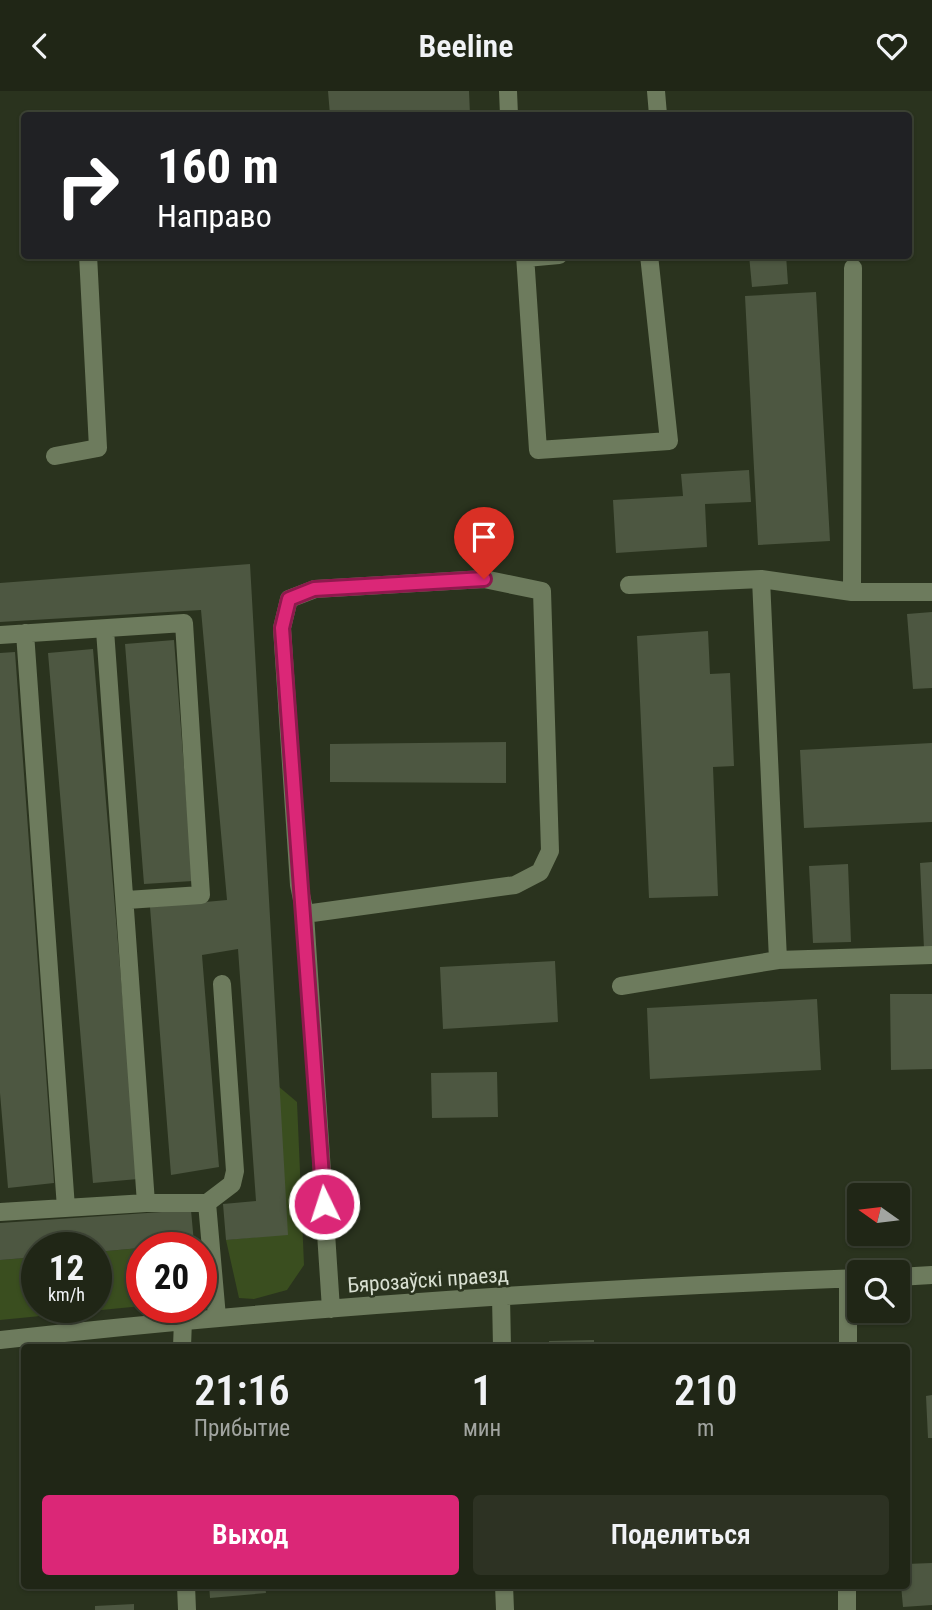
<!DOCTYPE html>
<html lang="ru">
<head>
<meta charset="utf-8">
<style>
  body { margin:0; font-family:"Roboto Condensed",sans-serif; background:#2d3223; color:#f1f3f6; height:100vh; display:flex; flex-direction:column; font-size:26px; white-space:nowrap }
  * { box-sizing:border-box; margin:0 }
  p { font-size:23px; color:#a2a5a1 }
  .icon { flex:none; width:38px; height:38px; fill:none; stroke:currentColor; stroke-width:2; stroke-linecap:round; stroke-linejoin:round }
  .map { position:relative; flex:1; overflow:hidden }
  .panel { position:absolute; left:21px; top:1253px; width:889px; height:245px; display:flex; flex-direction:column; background:#202616; border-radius:7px; box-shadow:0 2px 5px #0004,0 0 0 2px #3d4335 }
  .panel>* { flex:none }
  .hud { position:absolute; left:21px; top:21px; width:891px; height:147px; border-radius:7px; box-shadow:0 2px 5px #0004,0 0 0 2px #3d4335; background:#202124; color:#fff; overflow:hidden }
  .needle { width:46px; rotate:284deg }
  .controls { position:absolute; left:847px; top:1092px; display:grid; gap:14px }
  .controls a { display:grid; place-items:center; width:63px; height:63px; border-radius:7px; background:#202616; box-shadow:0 2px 5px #0004,0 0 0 2px #3d4335; font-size:35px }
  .speed { position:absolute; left:21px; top:1141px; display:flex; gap:14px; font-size:35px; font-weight:700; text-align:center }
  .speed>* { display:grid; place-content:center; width:91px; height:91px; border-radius:50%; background:#202616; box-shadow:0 2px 5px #0004,0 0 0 2px #3d4335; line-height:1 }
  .speed small { font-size:18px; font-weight:400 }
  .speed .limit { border:10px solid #d22; background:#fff; color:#111 }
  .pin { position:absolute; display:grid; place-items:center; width:60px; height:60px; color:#fff; margin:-72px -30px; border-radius:50% 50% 50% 0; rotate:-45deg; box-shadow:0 0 7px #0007 }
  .pin .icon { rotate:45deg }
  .me { position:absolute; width:77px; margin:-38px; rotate:356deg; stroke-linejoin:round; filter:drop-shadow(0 0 5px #0008) }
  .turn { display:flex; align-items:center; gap:24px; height:147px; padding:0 21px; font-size:32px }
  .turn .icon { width:91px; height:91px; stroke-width:2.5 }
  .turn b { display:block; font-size:49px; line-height:60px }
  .eta { display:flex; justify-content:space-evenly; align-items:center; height:119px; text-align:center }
  .eta b { font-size:42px; font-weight:600; line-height:49px }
  .primary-button { display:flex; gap:14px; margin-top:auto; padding:14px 21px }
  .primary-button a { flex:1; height:80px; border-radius:7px; background:#db2777; color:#fff; font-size:28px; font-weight:600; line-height:80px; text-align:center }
  .primary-button a+a { background:#2d3223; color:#f1f3f6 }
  header { display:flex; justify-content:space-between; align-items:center; height:91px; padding:0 21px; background:#202616; font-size:32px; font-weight:600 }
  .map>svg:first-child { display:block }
</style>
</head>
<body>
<header><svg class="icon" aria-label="back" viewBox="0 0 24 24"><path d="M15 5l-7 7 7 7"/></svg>Beeline<svg class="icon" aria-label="heart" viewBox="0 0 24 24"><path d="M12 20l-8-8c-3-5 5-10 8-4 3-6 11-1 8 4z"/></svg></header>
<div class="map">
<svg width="932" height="1519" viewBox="0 0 932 1519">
  <rect width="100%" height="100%" fill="#2a331e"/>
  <!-- green -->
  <path fill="#3a4e1f" d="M278,995L297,1011L304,1174L287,1199L254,1208L239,1207L226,1149L287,1143Z
    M194,1152L193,1157H142V1215L0,1229V1169L37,1166V1216H96V1161Z"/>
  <!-- building -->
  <path fill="#4d5741" d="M328,0H469L470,24H330Z
    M749,164H786L788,193L752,196Z
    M816,201L830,450L758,454L745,205Z
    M749,379L751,411L705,413L707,456L616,462L613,409L683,405L681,383Z
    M250,473L288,1144L226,1149L223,1113L256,1110L238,858L202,864L219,1076L171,1084L150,816L227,809L201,519L0,531V492Z
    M932,521V597L913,598L907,523Z
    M708,540L710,583L730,582L734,675L713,676L718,805L649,807L637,545Z
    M174,549L193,790L144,793L125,553Z
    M93,558L138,1088L93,1092L48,562Z
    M15,561L54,1092L8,1097L0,1002V562Z
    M506,651V692L330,691V653Z
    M932,652V731L804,737L800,659Z
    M932,771V857L924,858L920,772Z
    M848,773L851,851L813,852L809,775Z
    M555,870L558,931L443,938L440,876Z
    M890,903H932V978L891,979Z
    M817,908L821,979L650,988L647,917Z
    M497,981L498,1026L432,1027L431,982Z
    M191,1119L194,1152L96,1161V1157H37V1166L0,1169V1132Z
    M594,1249V1256H549V1250Z
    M762,1253L806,1254V1256H762Z
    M932,1304V1347H928L926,1305Z
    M932,1472V1514L903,1516L901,1494H906V1473Z
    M209,1494H265L266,1502L210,1507Z
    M134,1513V1519H95V1515Z"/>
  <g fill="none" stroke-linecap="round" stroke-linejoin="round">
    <!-- minor -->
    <path stroke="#6d7b5d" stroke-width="18" d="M508,0L509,24
      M656,0L658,24
      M525,164L538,359L669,350L649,164
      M526,167L559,164
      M55,365L98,357L88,164
      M761,488L778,869
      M629,494L761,488L852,501H932
      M852,501L853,177
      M105,539L146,1112
      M25,542L66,1117
      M0,544L184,532L201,804L127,809
      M305,823L515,794L540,781L550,760L542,500L484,488L315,498L289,508L282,537L299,794L305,823L331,1218
      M621,895L778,869L932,864
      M0,1121L146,1112H207
      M898,1186L932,1184
      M501,1206L502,1256
      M217,1226L207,1112L232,1093L235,1080L222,893
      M0,1249C285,1217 573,1198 859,1187
      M182,1256L183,1229
      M848,1256V1188
      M186,1494L187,1519
      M504,1494L505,1519
      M847,1519V1494"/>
  </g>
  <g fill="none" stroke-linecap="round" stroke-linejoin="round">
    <!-- route casing -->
    <g stroke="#8e194d" stroke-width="18">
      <path id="route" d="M324,1113L282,537L289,508L314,498L484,488"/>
    </g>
    <!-- route -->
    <use href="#route" stroke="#db2777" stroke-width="12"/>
  </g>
  <g text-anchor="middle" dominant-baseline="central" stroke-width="5" stroke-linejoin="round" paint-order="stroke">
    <!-- street labels -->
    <g font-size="21" fill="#d9e0d2" stroke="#2a331e">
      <text transform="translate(428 1189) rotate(-4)">Бярозаўскі праезд</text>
    </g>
  </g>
</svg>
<div class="controls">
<a><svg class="needle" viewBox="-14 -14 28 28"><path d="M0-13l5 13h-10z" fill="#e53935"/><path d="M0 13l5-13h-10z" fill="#a2a5a1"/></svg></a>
<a><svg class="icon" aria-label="search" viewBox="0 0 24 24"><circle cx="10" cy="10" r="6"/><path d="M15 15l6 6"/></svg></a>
</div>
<div class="speed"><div>12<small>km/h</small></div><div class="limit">20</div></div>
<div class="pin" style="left:484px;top:488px;background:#d93025"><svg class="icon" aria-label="arrive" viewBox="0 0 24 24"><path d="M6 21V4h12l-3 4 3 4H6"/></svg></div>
<svg class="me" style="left:324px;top:1113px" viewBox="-20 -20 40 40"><circle r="17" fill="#db2777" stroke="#fff" stroke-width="3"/><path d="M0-11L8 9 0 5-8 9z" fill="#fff"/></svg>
<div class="hud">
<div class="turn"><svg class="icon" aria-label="right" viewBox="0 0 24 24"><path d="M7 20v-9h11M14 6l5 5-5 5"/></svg><div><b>160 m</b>Направо</div></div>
</div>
<section class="panel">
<div class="eta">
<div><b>21:16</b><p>Прибытие</p></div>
<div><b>1</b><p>мин</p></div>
<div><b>210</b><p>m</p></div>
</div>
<div class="primary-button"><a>Выход</a><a>Поделиться</a></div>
</section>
</div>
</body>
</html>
